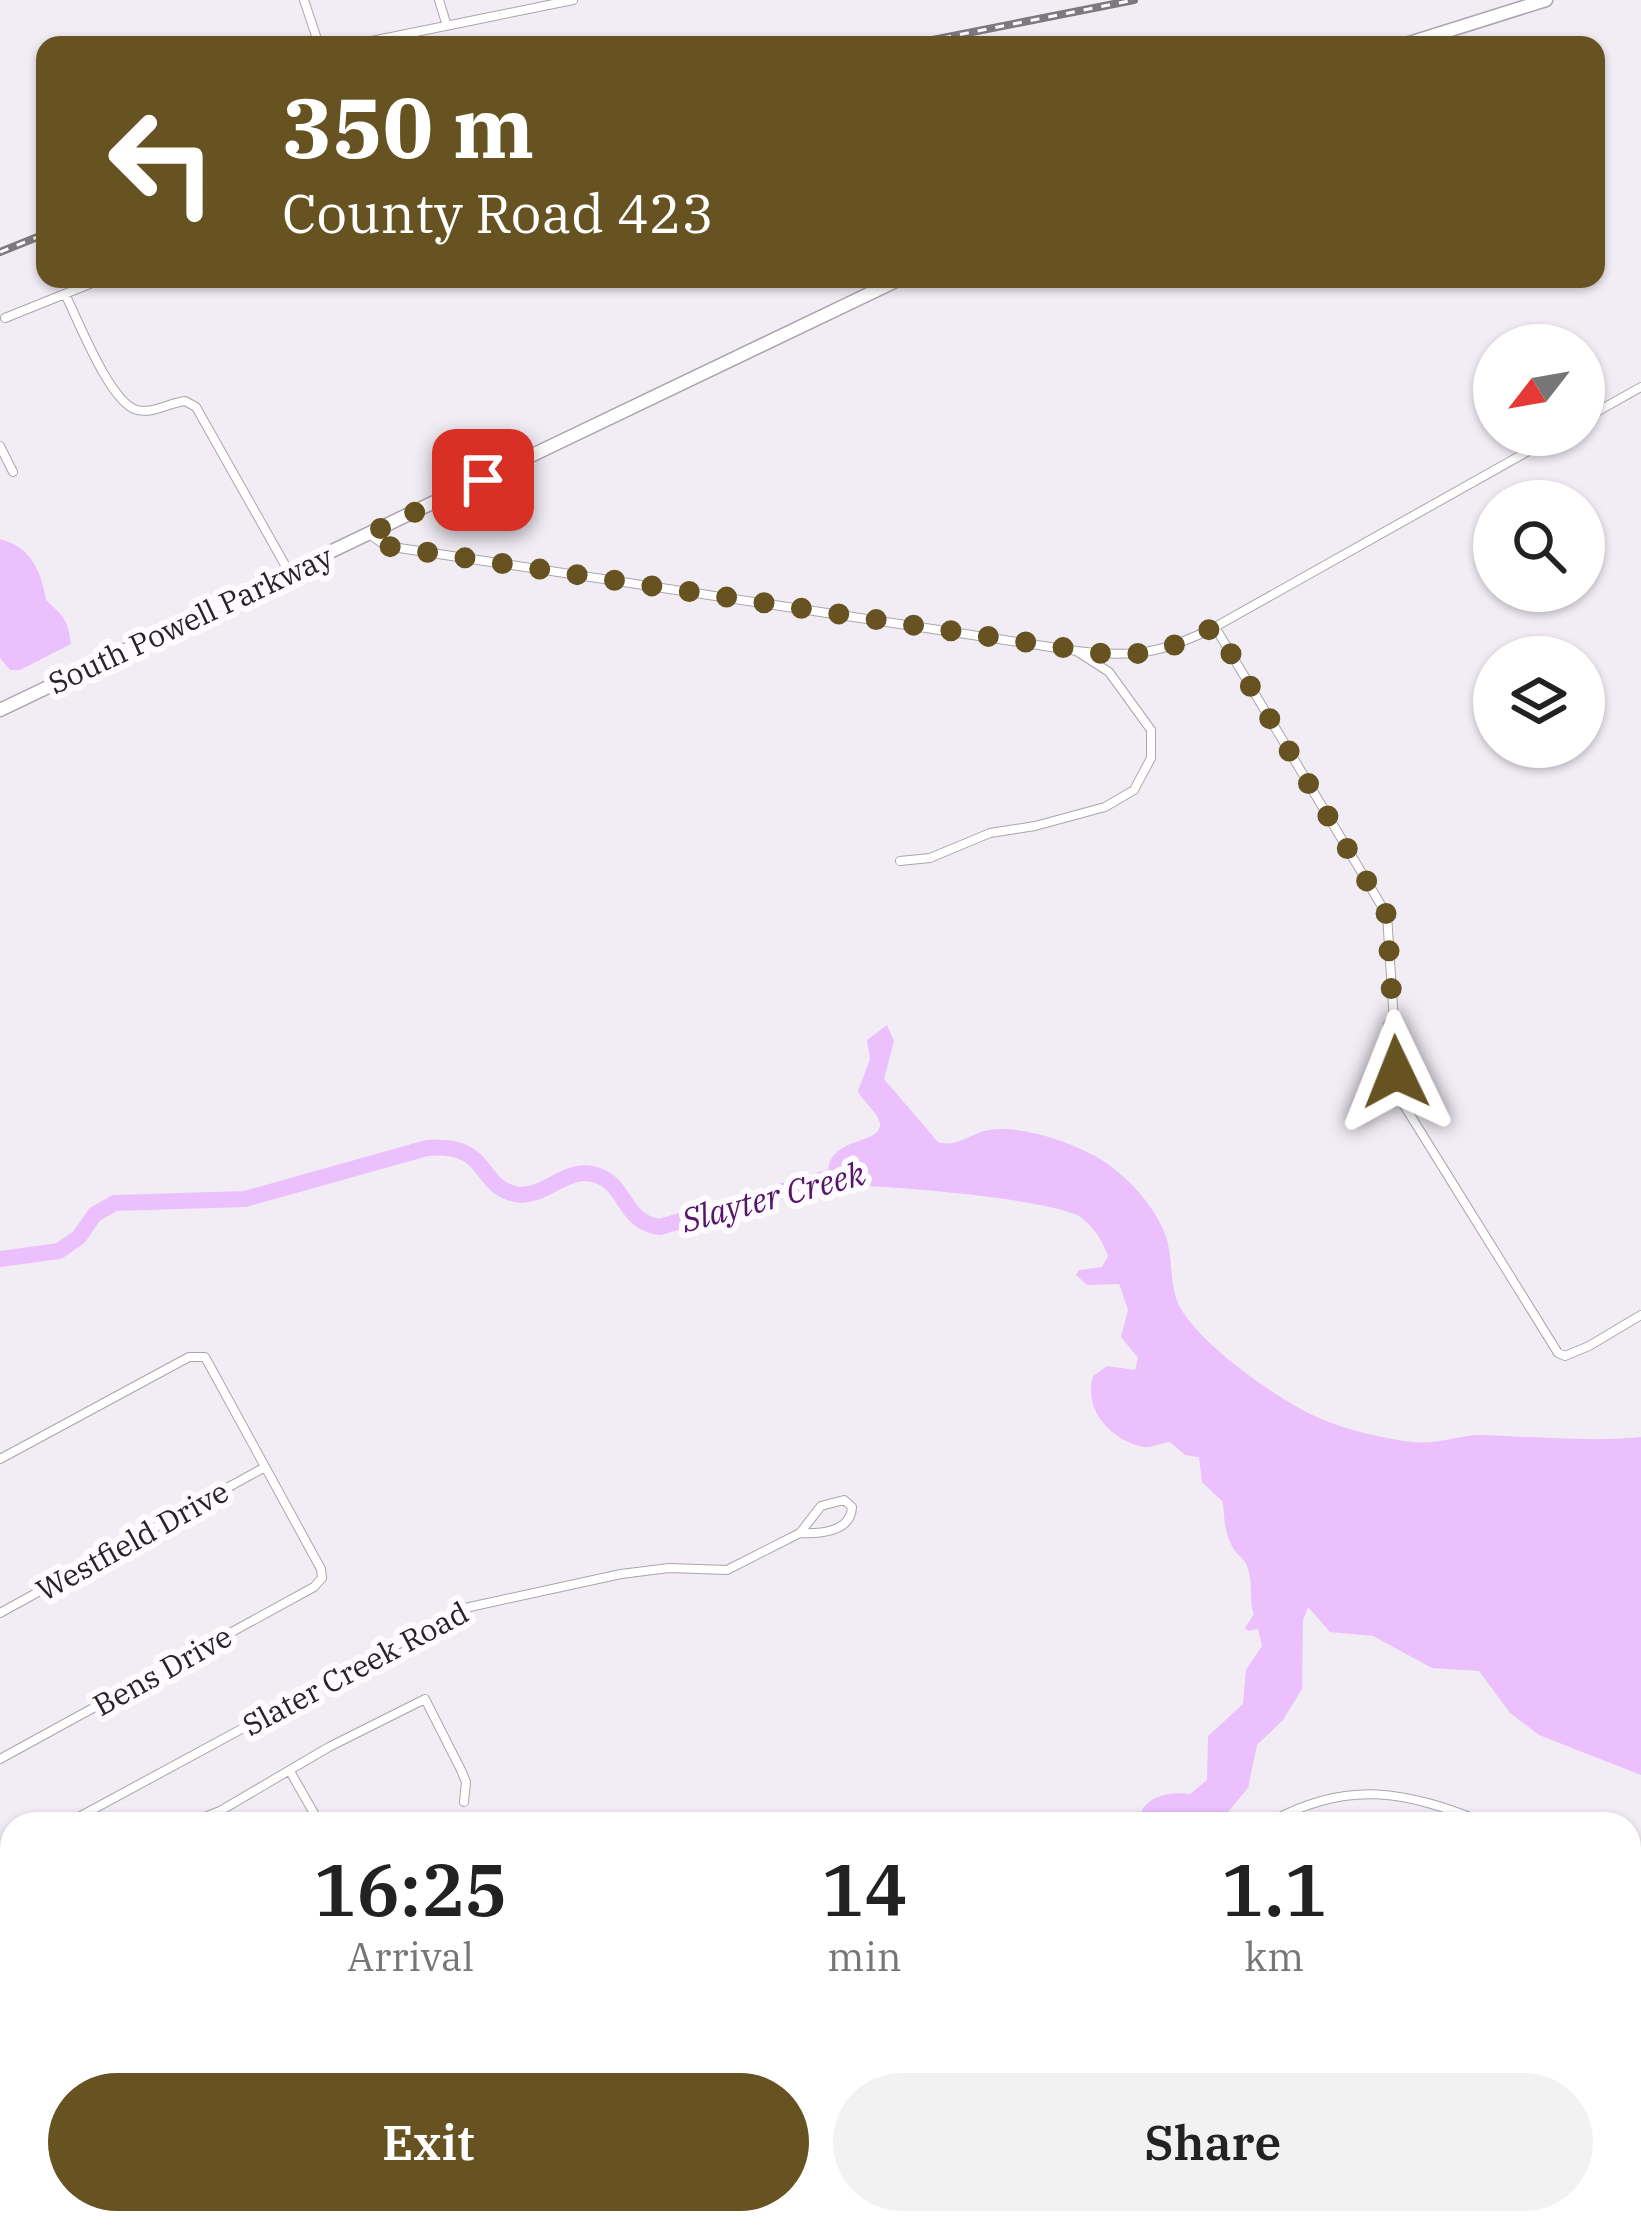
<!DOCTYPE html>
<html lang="en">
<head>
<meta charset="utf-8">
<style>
  body { margin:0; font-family:"IBM Plex Serif",serif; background:#f2f2f2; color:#222; height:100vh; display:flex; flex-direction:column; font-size:45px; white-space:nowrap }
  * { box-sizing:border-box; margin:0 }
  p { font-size:39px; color:#767676 }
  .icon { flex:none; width:66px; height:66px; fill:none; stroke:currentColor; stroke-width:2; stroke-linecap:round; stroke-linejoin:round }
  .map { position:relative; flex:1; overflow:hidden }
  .sheet { position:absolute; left:0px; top:1812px; width:1641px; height:423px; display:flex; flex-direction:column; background:#fff; border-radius:36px 36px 0 0; box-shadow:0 3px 9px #0004 }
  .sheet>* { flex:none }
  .top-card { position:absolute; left:36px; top:36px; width:1569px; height:252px; border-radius:24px; box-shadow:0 3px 9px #0004; background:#675321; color:#fff; overflow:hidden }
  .needle { width:78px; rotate:239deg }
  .controls { position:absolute; left:1473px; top:324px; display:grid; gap:24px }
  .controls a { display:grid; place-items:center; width:132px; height:132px; border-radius:50%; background:#fff; box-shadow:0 3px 9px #0004; font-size:60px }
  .pin { position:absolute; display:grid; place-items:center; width:102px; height:102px; color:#fff; margin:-51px; border-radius:24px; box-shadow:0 6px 18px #0006 }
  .me { position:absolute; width:132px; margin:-66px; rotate:358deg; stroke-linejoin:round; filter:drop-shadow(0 0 9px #0008) }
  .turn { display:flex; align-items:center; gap:42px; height:252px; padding:0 48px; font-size:54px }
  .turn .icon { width:156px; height:156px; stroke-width:2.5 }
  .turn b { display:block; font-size:84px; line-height:102px }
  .eta { display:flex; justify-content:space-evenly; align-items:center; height:204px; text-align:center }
  .eta b { font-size:72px; font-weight:600; line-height:84px }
  .cta { display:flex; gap:24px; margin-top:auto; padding:24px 48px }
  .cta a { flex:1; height:138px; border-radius:72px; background:#675321; color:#fff; font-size:48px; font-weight:600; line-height:138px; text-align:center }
  .cta a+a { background:#f2f2f2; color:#222 }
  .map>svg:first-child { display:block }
</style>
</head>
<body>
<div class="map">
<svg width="1641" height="2233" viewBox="0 0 1641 2233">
  <rect width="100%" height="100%" fill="#f2edf5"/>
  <!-- water -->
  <path fill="#ebc0fc" d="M0,539C31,547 41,571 46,600C63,617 67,616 71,644L20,670H10L0,658Z
    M887,1025L894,1041L884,1079L938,1142C957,1148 971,1133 989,1130C1022,1125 1067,1141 1095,1156C1124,1172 1156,1206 1166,1237C1174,1261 1168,1286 1181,1309C1203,1347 1283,1404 1324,1420C1351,1431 1385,1439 1413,1442C1437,1445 1461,1434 1485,1435C1537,1437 1589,1442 1641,1437V1775L1539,1735L1510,1713L1479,1671L1432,1668L1373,1636L1330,1632L1308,1607L1303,1620L1302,1689L1283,1720L1257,1745L1248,1788L1218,1824H1138C1140,1797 1167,1791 1190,1794L1207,1780L1208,1736L1243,1704L1246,1670L1262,1646L1258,1629L1249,1631L1245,1628L1254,1614C1248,1600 1254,1583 1247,1566C1245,1560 1239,1556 1235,1551C1225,1537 1224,1518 1223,1502L1202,1482L1199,1457L1185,1455L1170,1442C1161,1443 1152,1448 1143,1447C1110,1440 1083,1409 1093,1376L1107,1366L1135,1370L1138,1358L1121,1337L1128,1310L1119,1284L1087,1285L1076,1275L1079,1270L1102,1267L1108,1256C1104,1243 1093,1226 1082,1218C1056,1199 878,1184 841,1186L828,1175C827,1135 881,1146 880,1124C879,1113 862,1101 858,1091L870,1059L867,1040Z"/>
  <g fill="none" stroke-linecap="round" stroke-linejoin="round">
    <!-- river -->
    <path stroke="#ebc0fc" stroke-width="16" d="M0,1259L59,1251L79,1237L95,1214L115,1203L245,1199L427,1148C491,1143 476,1185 515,1194C545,1200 565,1165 596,1175C628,1185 622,1222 660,1227L847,1172"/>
    <!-- minor casing -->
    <g stroke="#aaa4ac" stroke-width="10">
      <path id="minor" d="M304,0L319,45
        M439,0L447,26
        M352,45L573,0
        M65,294C78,320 110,403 137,410C153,414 169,403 185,401L196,407L289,572
        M5,318L102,279
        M1584,419L1641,387
        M0,446L13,472
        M369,534L386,546L1077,651C1135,658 1163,653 1215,627L1557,435
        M1215,627L1387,915L1399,1097L1558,1353L1565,1356L1589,1346L1641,1315
        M900,861L930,858L990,833L1035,826L1105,807L1134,790L1151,758V730L1109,672L1078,652
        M0,1459L189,1357H205L321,1569L322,1578L314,1587L0,1759
        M0,1613L265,1467
        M291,1773L320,1824
        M66,1824L465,1608L621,1574L669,1568L727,1570L800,1533L821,1506L844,1500L852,1507C851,1532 820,1534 800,1533
        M188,1824L220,1811L329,1747L425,1699L461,1770L466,1782L464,1802
        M1267,1824C1347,1778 1406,1791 1488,1824
        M0,1860L12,1854
        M1629,1921V1923
        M1629,2020L1641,2032
        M0,2038L12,2031
        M1629,2062L1641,2055
        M0,2068L12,2062
        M1629,2205L1641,2197
        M886,2223L891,2233
        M1030,2223L1035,2233
        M1175,2223L1180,2233
        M1313,2223L1318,2233
        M1348,2233L1364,2223
        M1582,2233L1599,2223"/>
    </g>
    <!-- secondary casing -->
    <g stroke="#aaa4ac" stroke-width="14">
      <path id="secondary" d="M0,2218L8,2233"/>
    </g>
    <!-- primary casing -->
    <g stroke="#aaa4ac" stroke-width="15">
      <path id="primary" d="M1403,45L1546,0
        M0,710L900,279"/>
    </g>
    <!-- minor -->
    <use href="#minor" stroke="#fff" stroke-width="8"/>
    <!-- secondary -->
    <use href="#secondary" stroke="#fff" stroke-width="10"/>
    <!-- primary -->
    <use href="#primary" stroke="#fff" stroke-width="12"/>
    <!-- rail casing -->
    <g stroke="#7d797e" stroke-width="8">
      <path id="rail" d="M907,45L1134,0
        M0,252L45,234"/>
    </g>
    <!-- rail -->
    <use href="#rail" stroke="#fefbfe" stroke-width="3" stroke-dasharray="9" stroke-linecap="butt"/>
  </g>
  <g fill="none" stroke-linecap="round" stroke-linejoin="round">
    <!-- route -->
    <path stroke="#675321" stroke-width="21" stroke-dasharray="0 37.8" d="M483,480L369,534L386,546L1119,656L1163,650L1215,627L1387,915L1396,1072"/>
  </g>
  <g text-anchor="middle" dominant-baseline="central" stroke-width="12" stroke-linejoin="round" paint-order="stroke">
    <!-- street labels -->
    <g font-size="30" fill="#262427" stroke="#fefbfe">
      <text transform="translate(190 619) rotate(-25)">South Powell Parkway</text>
      <text transform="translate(132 1540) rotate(-29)">Westfield Drive</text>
      <text transform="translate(355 1668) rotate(-28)">Slater Creek Road</text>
      <text transform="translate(162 1670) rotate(-29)">Bens Drive</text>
    </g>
    <!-- water labels -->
    <g font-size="33" font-style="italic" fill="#56146b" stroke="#fefbfe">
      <text transform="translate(773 1196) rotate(-15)">Slayter Creek</text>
    </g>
  </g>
</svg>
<div class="controls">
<a><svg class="needle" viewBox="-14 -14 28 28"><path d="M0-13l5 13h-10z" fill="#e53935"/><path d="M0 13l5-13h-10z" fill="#767676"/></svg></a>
<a><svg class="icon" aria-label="search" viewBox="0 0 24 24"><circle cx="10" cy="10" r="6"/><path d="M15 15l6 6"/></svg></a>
<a><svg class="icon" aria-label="layers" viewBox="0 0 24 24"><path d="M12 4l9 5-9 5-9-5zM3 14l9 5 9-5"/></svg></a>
</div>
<div class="pin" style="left:483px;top:480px;background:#d93025"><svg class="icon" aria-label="arrive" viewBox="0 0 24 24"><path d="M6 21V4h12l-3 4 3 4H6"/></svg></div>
<svg class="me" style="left:1396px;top:1072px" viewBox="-20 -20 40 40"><path d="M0-17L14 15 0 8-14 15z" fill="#675321" stroke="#fff" stroke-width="4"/></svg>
<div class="top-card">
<div class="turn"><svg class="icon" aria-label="left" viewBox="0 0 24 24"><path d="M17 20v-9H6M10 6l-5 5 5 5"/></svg><div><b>350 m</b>County Road 423</div></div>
</div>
<section class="sheet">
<div class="eta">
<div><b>16:25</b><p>Arrival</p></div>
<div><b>14</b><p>min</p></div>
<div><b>1.1</b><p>km</p></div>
</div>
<div class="cta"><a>Exit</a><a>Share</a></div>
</section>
</div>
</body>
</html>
